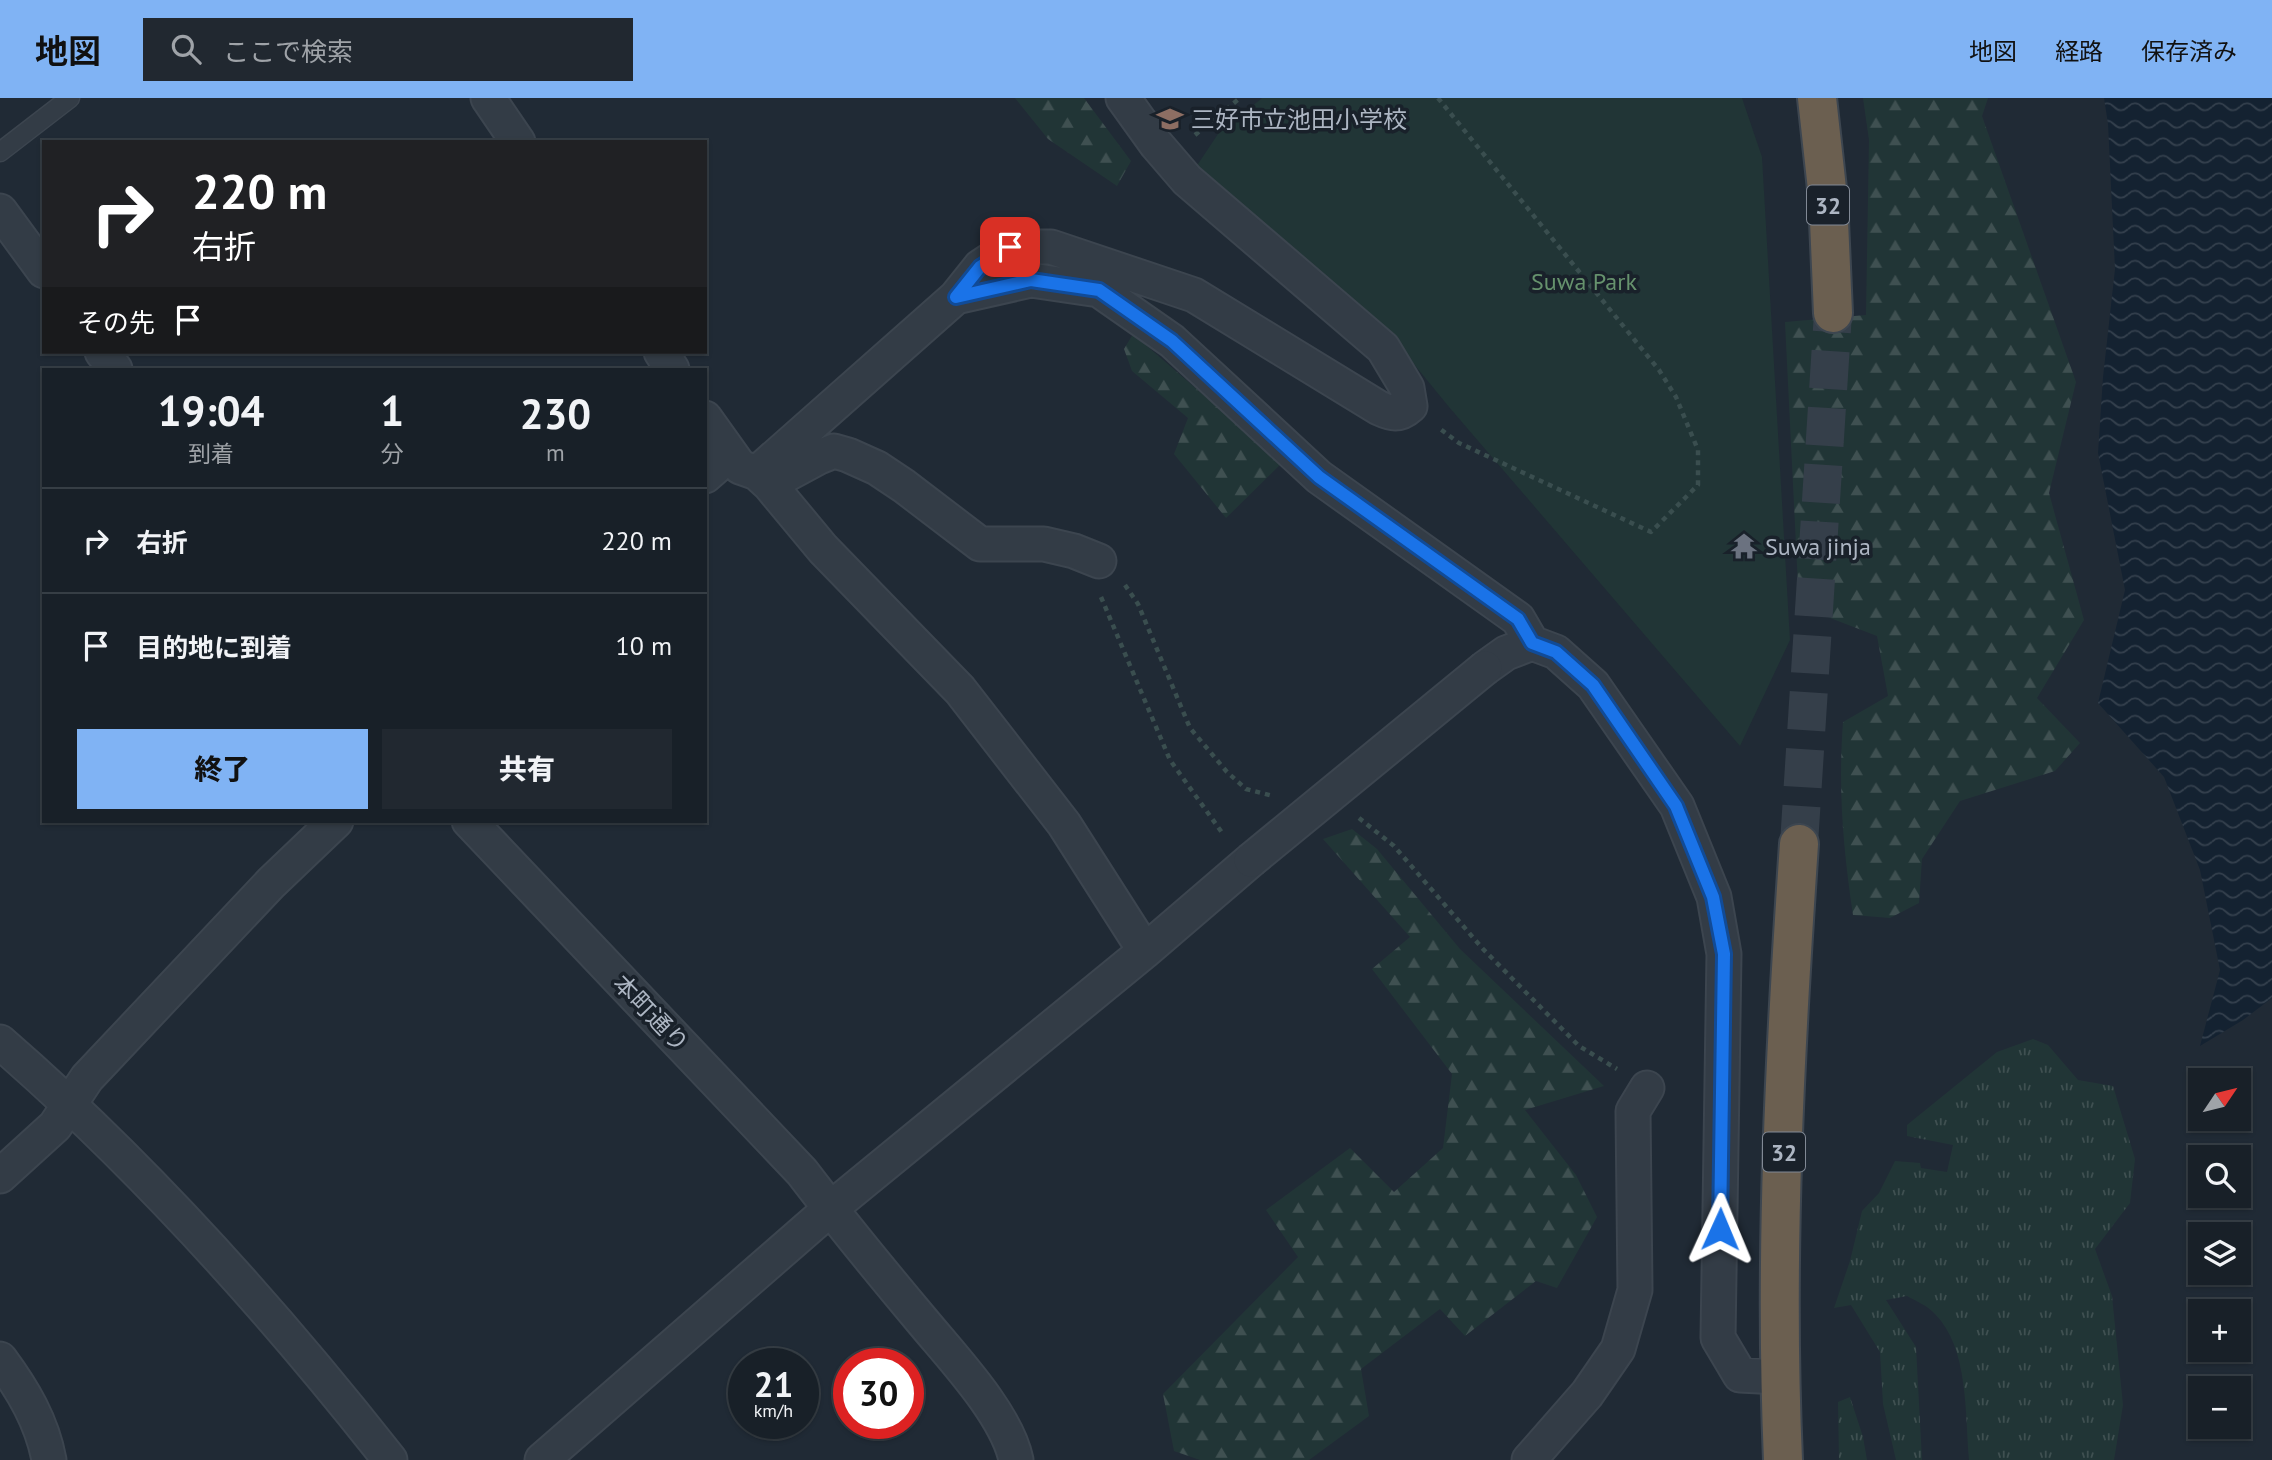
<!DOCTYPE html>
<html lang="ja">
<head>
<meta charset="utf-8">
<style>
  body { margin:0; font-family:"PT Sans","Noto Sans JP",sans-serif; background:#212830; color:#f1f3f6; height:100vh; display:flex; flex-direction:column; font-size:26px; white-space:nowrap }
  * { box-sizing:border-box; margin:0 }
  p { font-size:23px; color:#9fa3a8 }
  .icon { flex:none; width:38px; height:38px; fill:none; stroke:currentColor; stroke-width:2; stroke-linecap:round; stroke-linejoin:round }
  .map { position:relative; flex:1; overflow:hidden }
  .details { position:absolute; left:42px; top:270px; width:665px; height:455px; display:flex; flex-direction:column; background:#182028; border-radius:0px; box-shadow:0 2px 5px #0004,0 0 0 2px #363e45 }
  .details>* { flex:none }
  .hud { position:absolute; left:42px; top:42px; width:665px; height:214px; border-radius:0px; box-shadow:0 2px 5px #0004,0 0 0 2px #363e45; background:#202124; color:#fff; overflow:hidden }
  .needle { width:46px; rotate:55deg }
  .fabs { position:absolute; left:2188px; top:970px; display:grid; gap:14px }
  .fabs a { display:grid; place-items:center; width:63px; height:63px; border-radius:0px; background:#182028; box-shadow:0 2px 5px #0004,0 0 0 2px #363e45; font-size:35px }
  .speed { position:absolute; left:728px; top:1250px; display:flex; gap:14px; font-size:35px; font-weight:700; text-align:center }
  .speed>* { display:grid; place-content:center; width:91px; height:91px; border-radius:50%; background:#182028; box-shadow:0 2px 5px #0004,0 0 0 2px #363e45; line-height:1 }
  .speed small { font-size:18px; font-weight:400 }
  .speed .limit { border:10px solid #d22; background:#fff; color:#111 }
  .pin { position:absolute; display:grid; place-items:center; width:60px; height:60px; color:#fff; margin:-30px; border-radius:14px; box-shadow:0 4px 10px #0006 }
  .me { position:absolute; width:77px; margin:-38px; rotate:1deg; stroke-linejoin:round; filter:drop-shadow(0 0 5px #0008) }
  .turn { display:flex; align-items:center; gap:24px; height:147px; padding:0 35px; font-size:32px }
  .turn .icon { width:91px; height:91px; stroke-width:2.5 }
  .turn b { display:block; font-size:49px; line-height:60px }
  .then { display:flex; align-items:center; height:66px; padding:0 35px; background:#0003; gap:14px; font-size:26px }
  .eta { display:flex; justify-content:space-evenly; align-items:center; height:119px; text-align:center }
  .eta b { font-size:42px; font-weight:800; line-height:49px }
  .primary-button { display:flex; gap:14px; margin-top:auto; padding:14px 35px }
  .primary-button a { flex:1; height:80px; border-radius:0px; background:#80b3f4; color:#111; font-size:28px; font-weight:800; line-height:80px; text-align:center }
  .primary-button a+a { background:#212830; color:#f1f3f6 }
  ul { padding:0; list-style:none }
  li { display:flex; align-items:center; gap:21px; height:105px; padding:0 35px; border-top:2px solid #363e45 }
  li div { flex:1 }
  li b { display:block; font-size:26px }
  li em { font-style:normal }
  header { display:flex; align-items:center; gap:42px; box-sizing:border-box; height:98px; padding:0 35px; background:#80b3f4; color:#111 }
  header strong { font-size:33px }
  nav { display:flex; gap:38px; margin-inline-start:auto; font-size:24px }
  .search { width:490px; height:63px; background:#212830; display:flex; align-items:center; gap:18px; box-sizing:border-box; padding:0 24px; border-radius:0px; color:#9fa3a8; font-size:26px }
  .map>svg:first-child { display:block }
</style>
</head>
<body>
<header>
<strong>地図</strong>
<div class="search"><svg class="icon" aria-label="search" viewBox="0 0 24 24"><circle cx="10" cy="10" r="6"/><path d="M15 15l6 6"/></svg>ここで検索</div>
<nav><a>地図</a><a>経路</a><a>保存済み</a></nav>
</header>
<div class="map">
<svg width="2272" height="1362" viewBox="0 0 2272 1362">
  <defs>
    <pattern id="grass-tufts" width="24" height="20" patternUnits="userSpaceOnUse" patternTransform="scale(1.75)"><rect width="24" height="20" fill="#213536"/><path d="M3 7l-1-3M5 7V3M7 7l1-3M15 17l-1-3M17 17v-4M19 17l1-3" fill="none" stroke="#3f5051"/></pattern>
    <pattern id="forest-firs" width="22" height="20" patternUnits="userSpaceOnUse" patternTransform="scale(1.75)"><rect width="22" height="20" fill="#213536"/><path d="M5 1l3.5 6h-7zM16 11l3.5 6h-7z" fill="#3f5051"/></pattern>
    <pattern id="water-waves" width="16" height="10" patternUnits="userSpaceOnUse" patternTransform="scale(1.75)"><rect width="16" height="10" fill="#142231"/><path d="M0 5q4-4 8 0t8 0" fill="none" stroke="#34404d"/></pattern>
  </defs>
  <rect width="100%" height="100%" fill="#202a35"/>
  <!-- grass -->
  <path fill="url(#grass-tufts)" d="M2033,941L2048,947L2078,982L2113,988L2135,1061L2130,1105L2095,1151L2112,1198L2123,1307L2114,1362H1969C1965,1317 1969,1250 1935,1216C1928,1208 1916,1203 1907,1198L1886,1202L1916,1249L1922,1362H1896L1883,1306L1880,1254L1851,1207L1834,1210L1850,1163L1862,1113L1879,1095L1895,1063L1920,1065L1921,1070L1947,1074L1953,1047L1907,1038V1027L1997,954Z
    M1850,1299L1863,1339L1867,1362H1839L1838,1304Z"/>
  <!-- forest -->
  <path fill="url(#forest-firs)" d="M1015,0H1084L1131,63L1117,88L1048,41Z
    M1863,0H1988L1982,18L2076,284L2049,395L2084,522L2037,600L2080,645L2055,673L1960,703L1922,761L1919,805L1890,820L1853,817C1843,749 1838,692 1843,624L1888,598L1877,538L1799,508L1785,224L1866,217L1869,42Z
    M1133,236L1282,365L1226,420L1174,356L1188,320L1132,273L1124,251Z
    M1352,731L1377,751L1460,851L1604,988L1525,1012L1576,1077L1597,1119L1557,1190L1536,1183L1465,1238L1440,1211L1361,1271L1369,1318L1309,1362H1200L1174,1353L1163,1296L1298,1159L1266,1112L1350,1050L1394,1094L1443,1050L1452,976L1372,871L1410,839L1323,741Z"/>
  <!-- green -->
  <path fill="#213536" d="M1262,0H1742L1762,59L1790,542L1740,648L1449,309L1395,243L1194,72L1218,36Z"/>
  <!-- water -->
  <path fill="url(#water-waves)" d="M2104,0H2272V900L2243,922L2200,948L2220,872L2200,772L2164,679L2098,605L2125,492L2098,355L2103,279L2115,171L2108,26Z"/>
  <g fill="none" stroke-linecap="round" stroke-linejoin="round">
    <!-- highway-tunnel -->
    <path stroke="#353f4a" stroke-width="38" stroke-dasharray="38 19" stroke-linecap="butt" d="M1799,746L1833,215"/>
    <!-- lane casing -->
    <g stroke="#3c454f" stroke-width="21">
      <path id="lane" d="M0,54L70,0"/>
    </g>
    <!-- street casing -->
    <g stroke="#3c454f" stroke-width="37">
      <path id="street" d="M488,0L518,44
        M0,113L44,173
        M956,199L1031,182L1099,192L1172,243L1319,379L1518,521L1532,545
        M102,254L115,271
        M661,254L672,271
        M705,320L740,369L757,375L769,386L823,451L960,592L1064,726L1145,853
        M757,375L956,199L980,169L1010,149H1051L1194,197L1379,310C1392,316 1399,318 1410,308L1407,290L1383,250L1187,82L1156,46L1123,0
        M705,378L730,356
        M769,386L819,359L834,353L848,357L877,370L904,388L980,446H1044L1074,453L1099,463
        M1485,570L1506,555L1532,545L1556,554L1593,587L1677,708L1714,799L1724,856L1718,1240L1740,1277L1779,1279
        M469,723L802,1074C841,1125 882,1175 924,1225C953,1260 1007,1317 1016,1362
        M0,944C144,1069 272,1212 390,1362
        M0,1078L55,1028L87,980L271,785L336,723
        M0,1261C23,1292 42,1324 49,1362
        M542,1362L830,1111L1145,853L1251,762
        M1529,1362L1587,1296L1618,1251L1635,1192L1633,1013L1647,990"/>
    </g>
    <!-- highway casing -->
    <g stroke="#3d4650" stroke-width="42">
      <path id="highway" d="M1817,0L1828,100L1833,215
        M1783,1362C1774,1157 1785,950 1799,746"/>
    </g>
    <!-- path -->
    <path stroke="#3a4e4f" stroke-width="4.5" stroke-dasharray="5 5" stroke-linecap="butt" d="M1438,0L1659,272L1676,299L1698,352V387L1651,434L1459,345L1439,330
      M1195,37L1240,0
      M1125,487L1138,506L1190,630L1227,674L1246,691L1273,698
      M1101,499L1170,662L1223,736
      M1359,720L1394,748L1483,851L1579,948L1617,971"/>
    <!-- lane -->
    <use href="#lane" stroke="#333c46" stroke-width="18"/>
    <!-- street -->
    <use href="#street" stroke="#333c46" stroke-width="33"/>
    <!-- highway -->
    <use href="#highway" stroke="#6b5f50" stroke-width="38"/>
    <!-- street-bridge casing -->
    <g stroke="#3c454f" stroke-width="37" stroke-linecap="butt">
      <path id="street-bridge" d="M1251,762L1485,570"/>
    </g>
    <!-- street-bridge -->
    <use href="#street-bridge" stroke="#333c46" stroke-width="33"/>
  </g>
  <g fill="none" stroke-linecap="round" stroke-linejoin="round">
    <!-- route casing -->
    <g stroke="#114b97" stroke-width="18">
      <path id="route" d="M1010,149L980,169L956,199L1031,182L1099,192L1172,243L1319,379L1518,521L1532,545L1556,554L1593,587L1676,708L1713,799L1724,856L1720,1131"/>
    </g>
    <!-- route -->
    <use href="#route" stroke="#1a73e8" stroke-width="12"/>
  </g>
  <!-- icons -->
  <defs>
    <g id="school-bare" transform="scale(2.1)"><path d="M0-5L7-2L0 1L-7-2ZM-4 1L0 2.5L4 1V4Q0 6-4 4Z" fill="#8d6e63" stroke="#19212a" stroke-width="2.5" paint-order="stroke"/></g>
    <g id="temple-bare" transform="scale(2.1)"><path d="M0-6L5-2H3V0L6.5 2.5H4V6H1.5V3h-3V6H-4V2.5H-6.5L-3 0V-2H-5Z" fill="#6b7280" stroke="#19212a" stroke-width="2.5" paint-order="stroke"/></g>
  </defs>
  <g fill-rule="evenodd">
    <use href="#school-bare" x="1170" y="21"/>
    <use href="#temple-bare" x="1744" y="448"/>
  </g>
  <g text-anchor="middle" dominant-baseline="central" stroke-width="7" stroke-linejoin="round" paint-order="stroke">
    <!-- shield labels -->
    <g fill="#19212a" stroke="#818995" stroke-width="2">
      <rect x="1807" y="87.5" width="42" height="39" rx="5"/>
      <rect x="1763" y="1034.5" width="42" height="39" rx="5"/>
    </g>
    <g font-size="23" font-weight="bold" fill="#adb6c3">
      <text x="1828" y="107">32</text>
      <text x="1784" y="1054">32</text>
    </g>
    <!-- poi labels -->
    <g font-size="24" fill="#adb6c3" stroke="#19212a" text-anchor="start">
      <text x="1191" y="21">三好市立池田小学校</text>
      <text x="1765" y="448">Suwa jinja</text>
    </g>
    <!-- park labels -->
    <g font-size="24" fill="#66926d" stroke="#19212a">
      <text x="1584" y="183">Suwa Park</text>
    </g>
    <!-- street labels -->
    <g font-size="24" fill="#adb6c3" stroke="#19212a">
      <text transform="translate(651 915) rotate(46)">本町通り</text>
    </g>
  </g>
</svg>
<div class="fabs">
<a><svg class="needle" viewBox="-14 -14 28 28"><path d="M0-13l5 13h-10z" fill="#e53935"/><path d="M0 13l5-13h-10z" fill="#9fa3a8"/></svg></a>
<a><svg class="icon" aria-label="search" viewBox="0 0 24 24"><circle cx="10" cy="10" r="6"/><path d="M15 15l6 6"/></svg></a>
<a><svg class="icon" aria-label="layers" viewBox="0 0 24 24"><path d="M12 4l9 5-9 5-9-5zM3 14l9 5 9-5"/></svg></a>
<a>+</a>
<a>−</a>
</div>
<div class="speed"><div>21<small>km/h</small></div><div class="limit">30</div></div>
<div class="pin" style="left:1010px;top:149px;background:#d93025"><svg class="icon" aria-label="arrive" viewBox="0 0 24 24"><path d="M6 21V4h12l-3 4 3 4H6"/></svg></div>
<svg class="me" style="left:1720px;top:1131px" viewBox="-20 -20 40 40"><path d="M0-17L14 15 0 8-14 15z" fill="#1a73e8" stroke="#fff" stroke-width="4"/></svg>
<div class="hud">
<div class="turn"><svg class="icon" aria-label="right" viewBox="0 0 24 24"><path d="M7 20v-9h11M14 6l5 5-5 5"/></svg><div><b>220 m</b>右折</div></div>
<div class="then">その先<svg class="icon" aria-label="arrive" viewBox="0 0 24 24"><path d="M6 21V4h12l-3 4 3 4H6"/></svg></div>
</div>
<section class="details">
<div class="eta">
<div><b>19:04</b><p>到着</p></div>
<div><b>1</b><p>分</p></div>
<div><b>230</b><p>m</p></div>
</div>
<ul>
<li><svg class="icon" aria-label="right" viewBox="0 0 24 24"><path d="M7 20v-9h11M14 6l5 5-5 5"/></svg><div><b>右折</b></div><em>220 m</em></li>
<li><svg class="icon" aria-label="arrive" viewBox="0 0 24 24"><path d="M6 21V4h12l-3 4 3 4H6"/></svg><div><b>目的地に到着</b></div><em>10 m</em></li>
</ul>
<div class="primary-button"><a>終了</a><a>共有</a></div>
</section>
</div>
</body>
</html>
